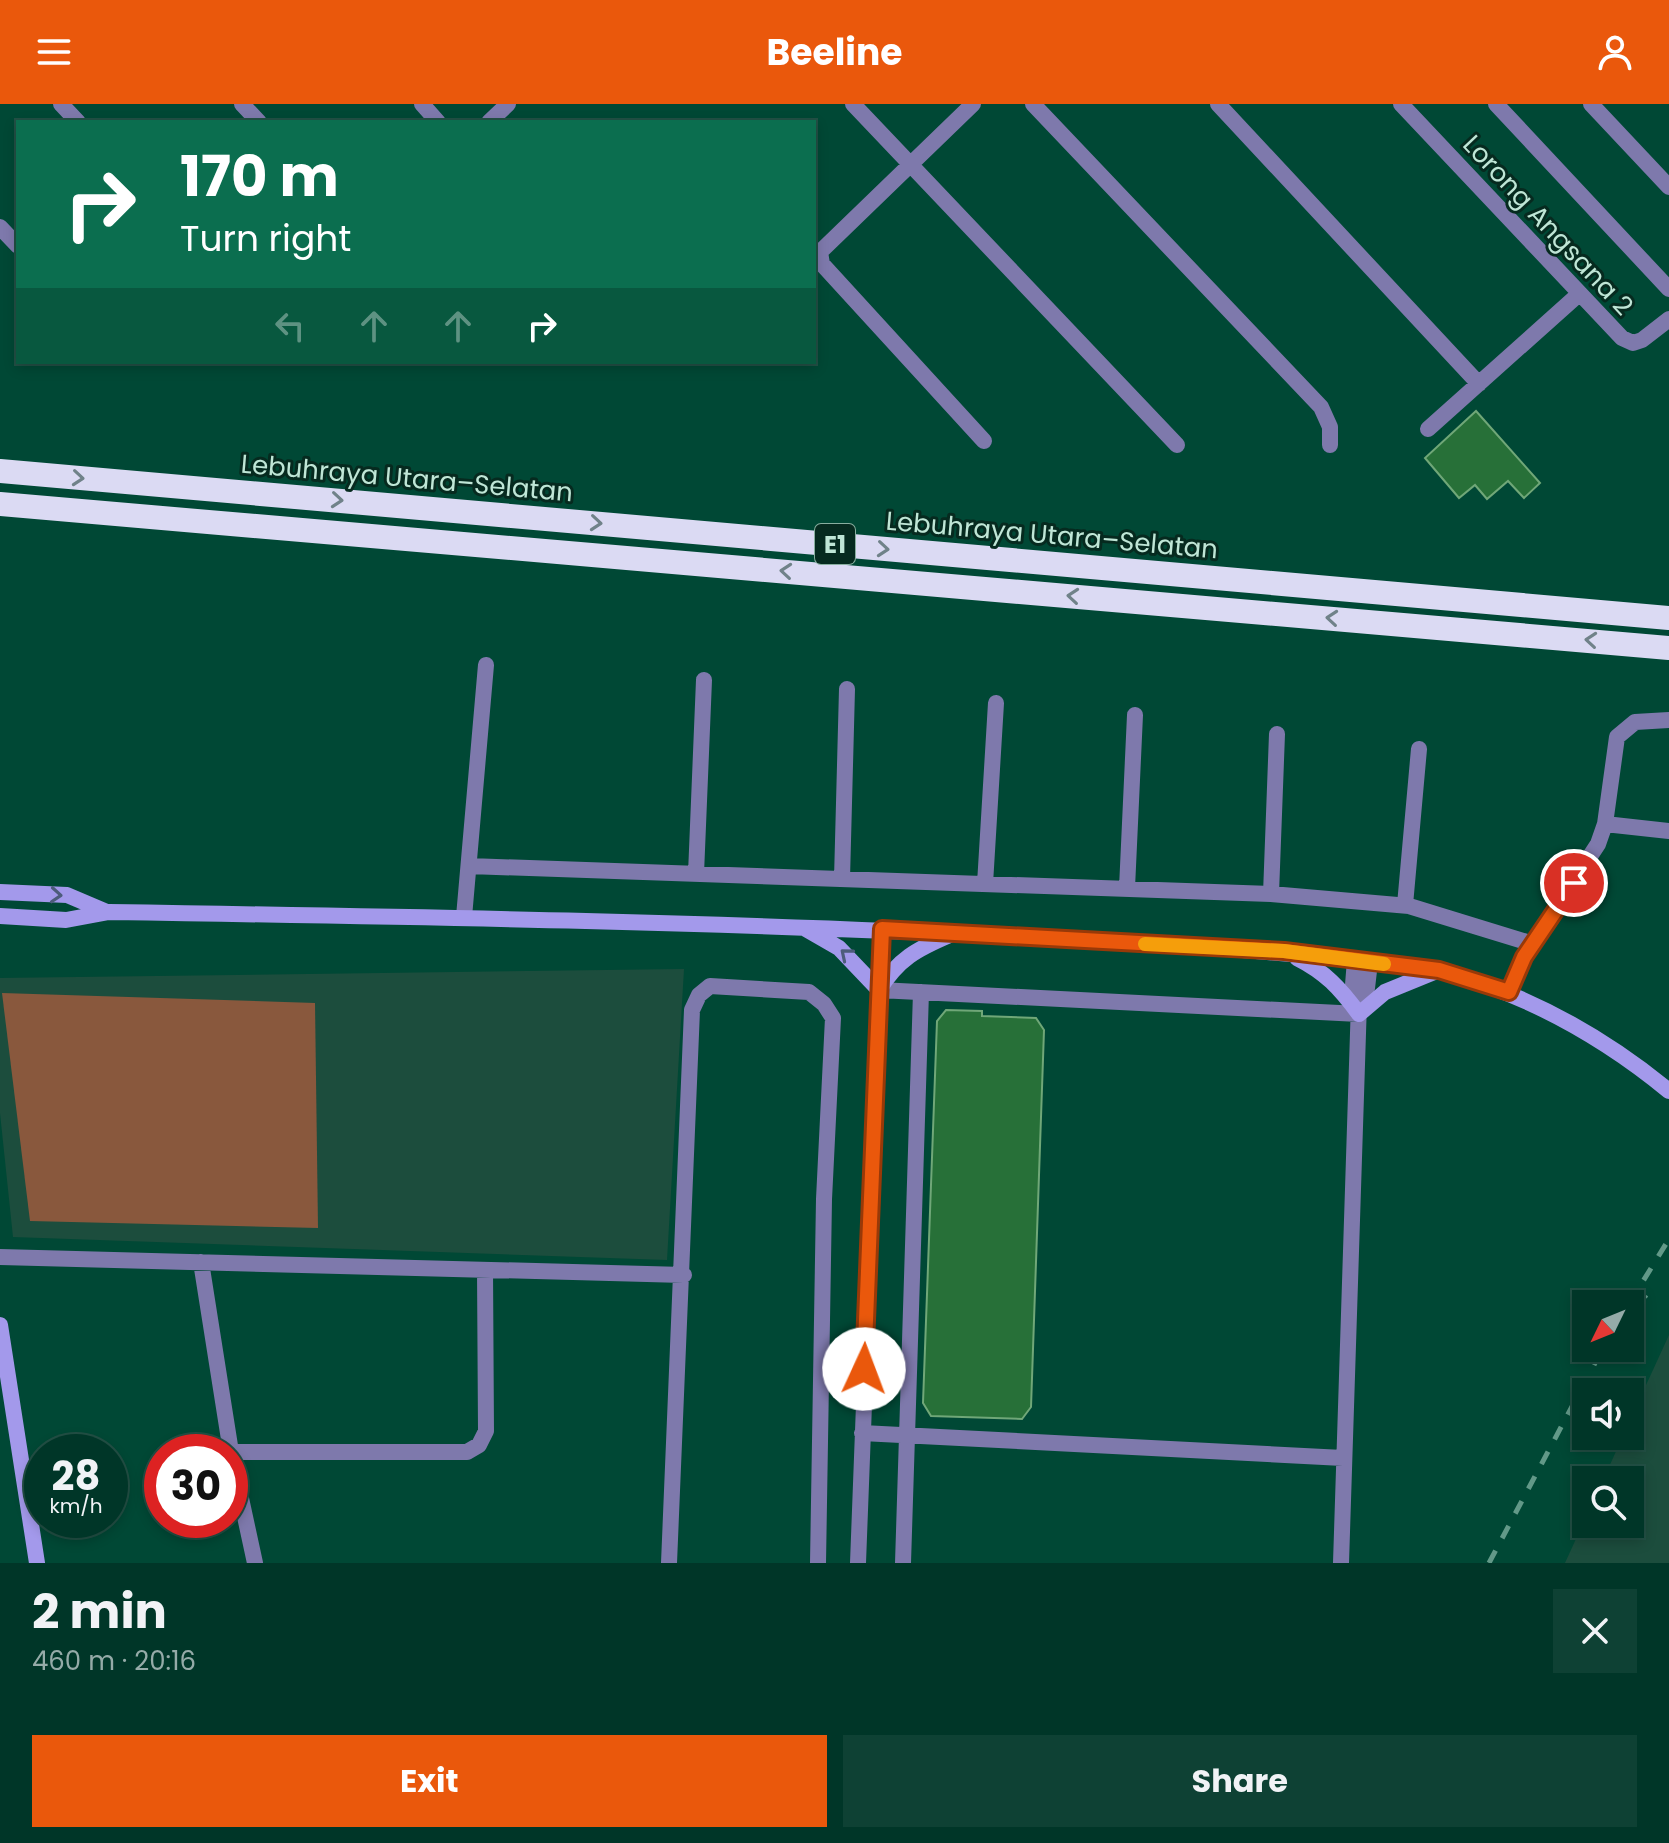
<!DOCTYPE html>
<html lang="en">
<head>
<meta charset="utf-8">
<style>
  body { margin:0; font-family:Poppins,sans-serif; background:#0e4134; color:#f1f3f6; height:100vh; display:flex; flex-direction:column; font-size:30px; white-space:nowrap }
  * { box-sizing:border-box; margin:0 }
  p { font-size:26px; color:#95aba8 }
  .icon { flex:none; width:44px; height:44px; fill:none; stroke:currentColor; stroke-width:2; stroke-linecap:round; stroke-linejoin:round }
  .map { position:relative; height:1459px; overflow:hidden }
  .panel { display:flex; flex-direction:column; background:#003628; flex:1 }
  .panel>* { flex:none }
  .guide { position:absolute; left:16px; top:16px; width:800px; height:244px; border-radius:0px; box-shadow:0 4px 12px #0003,0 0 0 2px #225045; background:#0b6e4f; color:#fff; overflow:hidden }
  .needle { width:52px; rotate:227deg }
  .buttons { position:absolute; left:1572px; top:1186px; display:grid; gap:16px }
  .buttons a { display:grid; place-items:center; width:72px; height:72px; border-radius:0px; background:#003628; box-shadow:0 4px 12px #0003,0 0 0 2px #225045; font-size:40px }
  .speed { position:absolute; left:24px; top:1330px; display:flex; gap:16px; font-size:40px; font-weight:700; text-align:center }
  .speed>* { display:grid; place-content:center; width:104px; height:104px; border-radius:50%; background:#003628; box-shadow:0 4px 12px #0003,0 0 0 2px #225045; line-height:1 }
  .speed small { font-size:20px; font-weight:400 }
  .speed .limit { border:12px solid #d22; background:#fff; color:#111 }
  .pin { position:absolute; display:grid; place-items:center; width:68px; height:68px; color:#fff; margin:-34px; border:4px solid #fff; border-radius:50%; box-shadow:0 2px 8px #0007 }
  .me { position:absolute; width:88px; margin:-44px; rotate:2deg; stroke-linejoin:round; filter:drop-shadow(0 0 6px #0008) }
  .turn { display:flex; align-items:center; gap:28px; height:168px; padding:0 32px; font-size:36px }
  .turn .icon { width:104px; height:104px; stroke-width:2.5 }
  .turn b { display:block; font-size:56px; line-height:68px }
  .lanes { display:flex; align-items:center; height:76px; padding:0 32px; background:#0003; justify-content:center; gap:40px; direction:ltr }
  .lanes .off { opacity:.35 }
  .round { display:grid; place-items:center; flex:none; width:84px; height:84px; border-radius:0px; background:#0e4134 }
  .headline { display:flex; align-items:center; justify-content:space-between; height:136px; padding:0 32px }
  h1 { font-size:48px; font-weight:700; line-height:60px }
  .action { display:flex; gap:16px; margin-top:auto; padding:16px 32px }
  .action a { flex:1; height:92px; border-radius:0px; background:#ea580c; color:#fff; font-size:32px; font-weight:700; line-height:92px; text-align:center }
  .action a+a { background:#0e4134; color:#f1f3f6 }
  header { display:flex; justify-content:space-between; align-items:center; height:104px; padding:0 32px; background:#ea580c; color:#fff; font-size:36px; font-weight:700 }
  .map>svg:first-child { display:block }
</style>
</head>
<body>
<header><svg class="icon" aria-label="menu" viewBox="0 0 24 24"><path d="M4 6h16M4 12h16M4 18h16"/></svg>Beeline<svg class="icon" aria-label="person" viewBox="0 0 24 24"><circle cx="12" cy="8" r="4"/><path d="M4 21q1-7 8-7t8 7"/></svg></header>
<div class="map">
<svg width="1669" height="1459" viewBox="0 0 1669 1459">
  <rect width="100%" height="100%" fill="#004835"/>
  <!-- built -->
  <path fill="#1c4d3d" d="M684,865L667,1156L13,1133L0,1009V874Z
    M1669,1231V1459H1565L1586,1413V1420H1630V1376H1603L1623,1332H1630V1316Z"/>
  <!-- green -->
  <path fill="#89583d" d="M2,889L315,899L318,1124L30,1117Z"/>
  <!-- building -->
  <path fill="#277038" stroke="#70a778" stroke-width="2" d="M1476,307L1540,379L1524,394L1508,377L1487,395L1475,381L1459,394L1425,354Z
    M946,906L982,907V912L1036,914L1044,926L1031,1303L1022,1315L931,1312L923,1299L937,917Z"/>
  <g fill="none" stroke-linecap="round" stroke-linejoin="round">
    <!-- street -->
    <path stroke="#7e79ac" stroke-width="16" d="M61,0L78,18
      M242,0L259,18
      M422,0L438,18
      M853,0L1177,341
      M973,0L820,148L822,160L984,337
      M1033,0L1321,303L1330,323V341
      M1218,0L1479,280
      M1401,0L1622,234L1633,239L1642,236L1669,215
      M1496,0L1669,185
      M1591,0L1669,83
      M489,18L508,0
      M0,123L18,142
      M1428,325L1579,190
      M1605,720L1669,727
      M469,762L1271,790L1409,802L1533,840
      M696,770L704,576
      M842,775L847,585
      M985,780L996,599
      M1127,784L1135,611
      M1271,790L1277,630
      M1405,801L1419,645
      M464,813L486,561
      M879,886L1359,910
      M1509,888L1524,853L1598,740L1605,720L1617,633L1635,618L1669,616
      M1359,898L1367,884L1370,858
      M0,1153L684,1171
      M201,1158L231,1348L255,1459
      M862,1329L1343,1354
      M231,1348H467L479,1341L486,1327L485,1166
      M669,1459L692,906L699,891L710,882L809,888L824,900L833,914L824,1095L818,1459
      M858,1459L882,825
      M903,1459L921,888
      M1341,1459L1359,898L1353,881L1355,856"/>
    <!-- secondary -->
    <path stroke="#a399eb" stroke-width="16" d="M0,788L67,791L107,808
      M0,812L66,816L109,808C427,813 745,818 1062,835C1161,841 1259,845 1357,857C1386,860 1417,860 1445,868C1528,891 1602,932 1669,987
      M806,825L839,844L879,886C898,855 917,845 950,831
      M1297,854C1325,868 1340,884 1359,910L1385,888L1434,868
      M0,1221L37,1459"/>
    <!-- highway -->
    <path stroke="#dbdaf3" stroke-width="24" d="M0,367L1669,514
      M0,400L1669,544"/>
    <!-- rail -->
    <path stroke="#629988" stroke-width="5" stroke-dasharray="14 14" stroke-linecap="butt" d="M1629,1200L1669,1135
      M1630,1217L1646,1191
      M1489,1459L1603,1244"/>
  </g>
  <!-- one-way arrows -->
  <defs><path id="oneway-chevron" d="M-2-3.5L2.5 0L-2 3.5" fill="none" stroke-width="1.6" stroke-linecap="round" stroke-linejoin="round" transform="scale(2)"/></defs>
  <g stroke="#708289">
    <use href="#oneway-chevron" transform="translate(78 374) rotate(5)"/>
    <use href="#oneway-chevron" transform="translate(337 396) rotate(5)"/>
    <use href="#oneway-chevron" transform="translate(596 419) rotate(5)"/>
    <use href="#oneway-chevron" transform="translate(883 445) rotate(5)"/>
    <use href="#oneway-chevron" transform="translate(786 467) rotate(-175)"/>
    <use href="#oneway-chevron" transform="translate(1073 492) rotate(-175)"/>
    <use href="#oneway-chevron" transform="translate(1332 514) rotate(-175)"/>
    <use href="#oneway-chevron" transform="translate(1591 536) rotate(-175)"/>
  </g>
  <g stroke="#4d5c7b">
    <use href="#oneway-chevron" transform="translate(56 791) rotate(4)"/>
    <use href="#oneway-chevron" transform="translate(846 850) rotate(-140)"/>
  </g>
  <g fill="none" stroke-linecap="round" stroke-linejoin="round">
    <!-- route casing -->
    <g stroke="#983908" stroke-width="20">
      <path id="route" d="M864,1265L882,825L1284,847L1439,866L1509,888L1524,853L1574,779"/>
    </g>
    <!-- route -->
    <use href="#route" stroke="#ea580c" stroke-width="14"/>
    <!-- slow -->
    <path stroke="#f59e0b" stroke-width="14" d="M1145,840L1284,847L1384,860"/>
  </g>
  <g text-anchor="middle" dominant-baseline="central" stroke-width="6" stroke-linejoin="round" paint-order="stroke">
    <!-- shield labels -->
    <rect fill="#062a1f" stroke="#88ae9f" stroke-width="2" x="815" y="420" width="40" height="40" rx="6"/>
    <g font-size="24" font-weight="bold" fill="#bfe6d6">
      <text x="835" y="440">E1</text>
    </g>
    <!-- street labels -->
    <g font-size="26" fill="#bfe6d6" stroke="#062a1f">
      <text transform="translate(1548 121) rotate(47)">Lorong Angsana 2</text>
      <text transform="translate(407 374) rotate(5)">Lebuhraya Utara–Selatan</text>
      <text transform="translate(1052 431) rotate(5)">Lebuhraya Utara–Selatan</text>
    </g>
  </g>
</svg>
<div class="buttons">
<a><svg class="needle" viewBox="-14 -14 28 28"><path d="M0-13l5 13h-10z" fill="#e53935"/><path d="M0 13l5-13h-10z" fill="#95aba8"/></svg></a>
<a><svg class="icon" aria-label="sound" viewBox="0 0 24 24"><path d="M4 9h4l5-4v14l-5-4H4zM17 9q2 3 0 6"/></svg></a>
<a><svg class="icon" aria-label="search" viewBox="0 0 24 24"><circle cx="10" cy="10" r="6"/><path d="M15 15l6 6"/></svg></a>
</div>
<div class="speed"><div>28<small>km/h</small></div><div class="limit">30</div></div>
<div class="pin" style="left:1574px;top:779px;background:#d93025"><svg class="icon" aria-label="arrive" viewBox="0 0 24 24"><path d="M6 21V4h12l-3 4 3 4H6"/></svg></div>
<svg class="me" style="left:864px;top:1265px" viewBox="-20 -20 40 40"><circle r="19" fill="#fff"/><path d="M0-13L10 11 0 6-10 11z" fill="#ea580c"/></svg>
<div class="guide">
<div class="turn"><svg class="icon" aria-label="right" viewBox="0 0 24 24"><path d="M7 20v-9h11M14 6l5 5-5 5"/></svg><div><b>170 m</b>Turn right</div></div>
<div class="lanes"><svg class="icon off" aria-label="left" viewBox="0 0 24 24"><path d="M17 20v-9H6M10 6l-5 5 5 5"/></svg><svg class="icon off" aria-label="ahead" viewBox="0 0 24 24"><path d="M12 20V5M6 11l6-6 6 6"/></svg><svg class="icon off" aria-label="ahead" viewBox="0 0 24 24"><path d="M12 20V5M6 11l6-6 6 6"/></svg><svg class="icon" aria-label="right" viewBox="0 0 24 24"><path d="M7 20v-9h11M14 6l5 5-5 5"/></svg></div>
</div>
</div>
<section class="panel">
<div class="headline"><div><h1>2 min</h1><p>460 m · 20:16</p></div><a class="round"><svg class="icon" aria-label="close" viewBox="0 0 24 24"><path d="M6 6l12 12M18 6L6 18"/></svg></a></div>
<div class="action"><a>Exit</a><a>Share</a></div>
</section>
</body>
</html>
